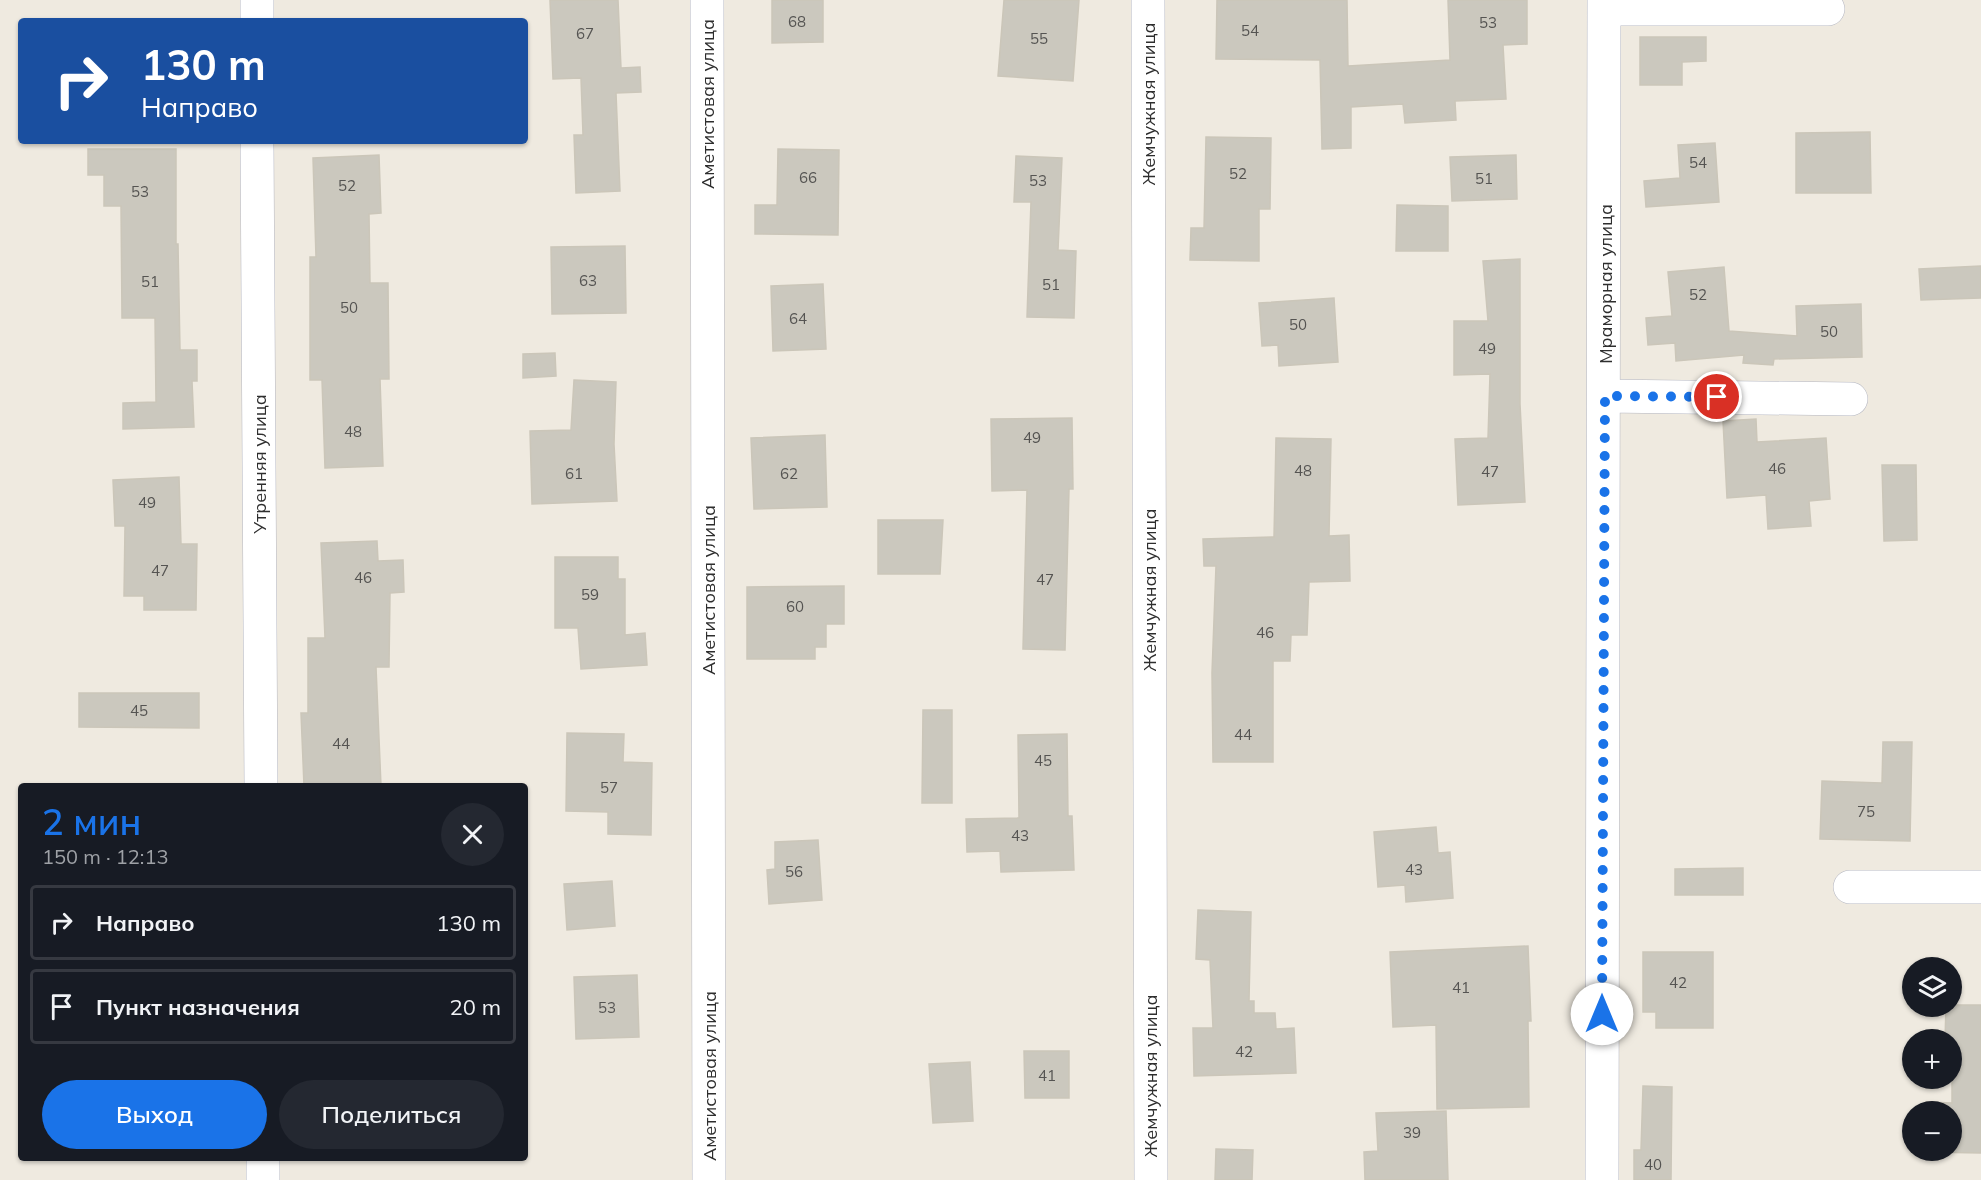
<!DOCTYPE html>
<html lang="ru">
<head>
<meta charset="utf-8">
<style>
  body { margin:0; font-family:Mulish,sans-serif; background:#242831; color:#f1f3f6; height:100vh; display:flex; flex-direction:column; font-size:22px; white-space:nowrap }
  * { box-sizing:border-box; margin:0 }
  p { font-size:20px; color:#9ea1a6 }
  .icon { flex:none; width:33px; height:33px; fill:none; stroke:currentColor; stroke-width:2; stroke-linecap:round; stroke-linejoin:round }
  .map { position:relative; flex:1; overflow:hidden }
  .side { position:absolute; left:18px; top:783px; width:510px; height:378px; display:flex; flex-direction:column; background:#171b24; border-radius:6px; box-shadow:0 2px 4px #0004 }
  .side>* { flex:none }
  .top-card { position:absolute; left:18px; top:18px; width:510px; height:126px; border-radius:6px; box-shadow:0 2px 4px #0004; background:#1a4fa0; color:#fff; overflow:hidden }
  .buttons { position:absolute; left:1902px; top:957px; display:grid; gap:12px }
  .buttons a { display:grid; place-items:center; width:60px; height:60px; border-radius:50%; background:#171b24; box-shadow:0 2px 4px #0004; font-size:30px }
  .pin { position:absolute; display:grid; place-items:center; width:51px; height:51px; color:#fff; margin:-26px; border:3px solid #fff; border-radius:50%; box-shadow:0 2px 6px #0007 }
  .me { position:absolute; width:66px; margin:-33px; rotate:0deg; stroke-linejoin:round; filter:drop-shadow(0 0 4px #0008) }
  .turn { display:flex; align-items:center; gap:21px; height:126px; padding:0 24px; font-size:27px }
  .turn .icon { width:78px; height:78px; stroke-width:2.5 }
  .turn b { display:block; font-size:42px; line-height:51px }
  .round { display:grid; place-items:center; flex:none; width:63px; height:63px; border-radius:32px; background:#242831 }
  .head { display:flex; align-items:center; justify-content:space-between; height:102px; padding:0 24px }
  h1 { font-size:36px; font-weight:600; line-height:45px; color:#1a73e8 }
  .primary-button { display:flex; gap:12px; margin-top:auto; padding:12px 24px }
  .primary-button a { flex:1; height:69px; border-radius:36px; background:#1a73e8; color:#fff; font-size:24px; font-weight:600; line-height:69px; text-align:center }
  .primary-button a+a { background:#242831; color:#f1f3f6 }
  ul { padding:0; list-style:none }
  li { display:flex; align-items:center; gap:18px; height:75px; margin:0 12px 9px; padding:0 12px; border:3px solid #363941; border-radius:6px }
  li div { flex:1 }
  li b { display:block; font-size:22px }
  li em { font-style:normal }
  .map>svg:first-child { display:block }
</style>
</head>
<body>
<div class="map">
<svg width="1981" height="1180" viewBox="0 0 1981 1180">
  <rect width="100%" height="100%" fill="#efeae0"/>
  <!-- building -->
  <path fill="#cbc8be" stroke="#cbc6b9" stroke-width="1.5" d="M550,0H618L621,68L640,67L641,92L616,93L620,191L576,193L574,135H583L581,78L553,79Z
    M772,0H823V42L772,43Z
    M1004,0H1079L1073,81L998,76Z
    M1217,0H1347L1348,66L1450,60L1448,0H1527V44L1503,45L1506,99L1455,101L1456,120L1405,123L1403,104L1351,107V148L1322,149L1320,60L1216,59Z
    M1640,37H1706V61L1682,62V85H1640Z
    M1870,132L1871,193H1796V133Z
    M1206,137L1271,138L1270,209H1259V261L1190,260L1191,228H1204Z
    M1715,143L1719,202L1646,207L1644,181L1680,178L1678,145Z
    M88,149H176V244H178L180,350H197V381H192L194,427L123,429V403L156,402L155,318H122L121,206H104V175H88Z
    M778,149L839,150L838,235L755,234V205H777Z
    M379,155L381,213L369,214L370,283H388L389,379H380L383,466L325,468L322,380H310V257H316L313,158Z
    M1516,155L1517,199L1452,201L1450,157Z
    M1016,156L1062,158L1058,250L1076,251L1074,318L1027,317L1031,202H1014Z
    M1397,205L1448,206V251H1396Z
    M625,246L626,313L552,314L551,247Z
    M1520,259V404L1525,502L1458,505L1455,439L1488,438L1490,374L1454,375V321H1488L1483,261Z
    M1981,266V298L1921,300L1919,269Z
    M1724,267L1729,331L1797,336L1796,306L1861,304L1862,357L1774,359L1773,365L1743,363L1744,355L1676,361L1675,343L1648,345L1646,318L1672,316L1668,272Z
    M823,284L826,349L773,351L771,286Z
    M1334,298L1338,362L1279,366L1278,345L1262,346L1259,303Z
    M555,353L556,376L523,378V354Z
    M574,380L616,382L614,444L617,501L532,504L530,431L571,430Z
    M1072,418L1073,489H1069L1065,650L1023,649L1027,490L992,491L991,419Z
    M1756,419L1757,442L1826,438L1830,499L1809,501L1811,526L1768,529L1766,495L1727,498L1723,421Z
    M825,435L827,507L754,509L751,438Z
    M1276,438L1331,439L1329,536L1349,535L1350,581L1309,582L1307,635H1291L1290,661H1273V762H1213L1212,673L1216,566H1204L1203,539L1274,537Z
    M1882,465H1916L1917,540L1884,541Z
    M179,477L181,544H197L196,610H144V596H124L125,526H115L113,480Z
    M878,520H943L940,574H878Z
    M377,541L378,561L403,560L404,592L390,593L389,667H376L381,786H304L301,713H308V638H325L321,543Z
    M555,557H618V579H625V635L645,633L647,665L581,669L578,628H555Z
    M844,586V624H826V647H815V659H747V587Z
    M79,693H199V728L79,727Z
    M923,710H952V803H922Z
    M567,733L624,734L623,762L652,763L651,835L608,834V812L566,811Z
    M1067,734L1068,816H1072L1074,870L1001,872L1000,851L967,852L966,819L1019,818L1018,735Z
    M1883,742H1912L1910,841L1820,839L1822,781L1882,783Z
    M1436,827L1438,853L1450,852L1453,898L1406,902L1405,885L1378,887L1374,832Z
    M818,840L822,900L769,904L767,870L775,869V842Z
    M1743,868V895H1675V869Z
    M612,881L615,926L567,930L564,884Z
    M1198,910L1251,912L1249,1001H1254V1013H1275L1276,1029L1294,1028L1296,1073L1194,1076L1193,1028H1213L1210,960L1196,959Z
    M1528,946L1531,1021H1528L1529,1107L1437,1109L1436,1025L1393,1027L1390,952Z
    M1643,952H1713V1028H1656V1012H1643Z
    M637,975L639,1037L576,1039L574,977Z
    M1952,1005H1981V1153L1926,1152L1952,1150V1112H1927V1102L1952,1103V1040H1945L1946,1006Z
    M1024,1051H1069V1098H1025Z
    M970,1062L973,1121L933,1123L929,1064Z
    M1643,1086L1672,1087L1671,1180H1634V1150H1641Z
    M1446,1111L1448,1180H1365L1364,1152L1378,1151L1376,1113Z
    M1216,1149L1253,1150L1252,1180H1215Z"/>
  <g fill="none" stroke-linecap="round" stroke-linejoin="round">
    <!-- minor casing -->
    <g stroke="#b4b6c1" stroke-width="34">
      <path id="minor" d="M257,0V21
        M707,0L709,1180
        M1148,0L1151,1180
        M1604,9H1828
        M257,141L261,786
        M1605,396L1851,399
        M1850,887H1981
        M263,1158V1180
        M1602,1180L1604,0"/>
    </g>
    <!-- minor -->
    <use href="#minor" stroke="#fff" stroke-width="33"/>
  </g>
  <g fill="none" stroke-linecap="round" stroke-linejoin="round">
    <!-- route -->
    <path stroke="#1a73e8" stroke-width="10" stroke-dasharray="0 18" d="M1602,1014L1605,396L1717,397"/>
  </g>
  <g text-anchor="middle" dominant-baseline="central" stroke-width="4.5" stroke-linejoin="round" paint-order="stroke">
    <!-- number labels -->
    <g font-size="15" fill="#555452">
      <text x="797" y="21">68</text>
      <text x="1488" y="22">53</text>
      <text x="1250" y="30">54</text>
      <text x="585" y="33">67</text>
      <text x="1039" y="38">55</text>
      <text x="1698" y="162">54</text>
      <text x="1238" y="173">52</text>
      <text x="808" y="177">66</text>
      <text x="1484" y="178">51</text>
      <text x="1038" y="180">53</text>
      <text x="347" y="185">52</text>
      <text x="140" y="191">53</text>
      <text x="588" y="280">63</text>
      <text x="150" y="281">51</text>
      <text x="1051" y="284">51</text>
      <text x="1698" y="294">52</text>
      <text x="349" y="307">50</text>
      <text x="798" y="318">64</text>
      <text x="1298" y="324">50</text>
      <text x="1829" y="331">50</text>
      <text x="1487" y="348">49</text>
      <text x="353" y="431">48</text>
      <text x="1032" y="437">49</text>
      <text x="1777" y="468">46</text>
      <text x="1303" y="470">48</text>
      <text x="1490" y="471">47</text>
      <text x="574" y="473">61</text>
      <text x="789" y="473">62</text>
      <text x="147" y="502">49</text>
      <text x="160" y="570">47</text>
      <text x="363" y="577">46</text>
      <text x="1045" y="579">47</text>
      <text x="590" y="594">59</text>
      <text x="795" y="606">60</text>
      <text x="1265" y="632">46</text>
      <text x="139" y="710">45</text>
      <text x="1243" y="734">44</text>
      <text x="341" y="743">44</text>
      <text x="1043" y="760">45</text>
      <text x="609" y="787">57</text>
      <text x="1866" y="811">75</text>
      <text x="1020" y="835">43</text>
      <text x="1414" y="869">43</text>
      <text x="794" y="871">56</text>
      <text x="1678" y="982">42</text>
      <text x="1461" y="987">41</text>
      <text x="607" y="1007">53</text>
      <text x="1244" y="1051">42</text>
      <text x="1047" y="1075">41</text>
      <text x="1412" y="1132">39</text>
      <text x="1653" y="1164">40</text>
    </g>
    <!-- street labels -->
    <g font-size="18" fill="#2e2e2e" stroke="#fff">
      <text transform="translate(707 104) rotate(-90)">Аметистовая улица</text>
      <text transform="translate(1148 104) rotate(-90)">Жемчужная улица</text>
      <text transform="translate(1605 284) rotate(-90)">Мраморная улица</text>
      <text transform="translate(259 464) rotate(-90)">Утренняя улица</text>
      <text transform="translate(708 590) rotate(-90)">Аметистовая улица</text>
      <text transform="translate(1149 590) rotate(-90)">Жемчужная улица</text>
      <text transform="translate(709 1076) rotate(-90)">Аметистовая улица</text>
      <text transform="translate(1150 1076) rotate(-90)">Жемчужная улица</text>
    </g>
  </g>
</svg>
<div class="buttons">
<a><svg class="icon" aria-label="layers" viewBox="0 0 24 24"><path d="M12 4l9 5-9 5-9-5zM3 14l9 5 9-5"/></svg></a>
<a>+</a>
<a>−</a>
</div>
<div class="pin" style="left:1717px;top:397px;background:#d93025"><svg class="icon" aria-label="arrive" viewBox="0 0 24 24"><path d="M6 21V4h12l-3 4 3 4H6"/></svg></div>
<svg class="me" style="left:1602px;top:1014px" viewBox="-20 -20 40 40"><circle r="19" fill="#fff"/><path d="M0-13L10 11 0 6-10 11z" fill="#1a73e8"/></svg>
<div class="top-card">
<div class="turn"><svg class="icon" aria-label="right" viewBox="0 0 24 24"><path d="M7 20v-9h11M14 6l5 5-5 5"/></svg><div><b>130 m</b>Направо</div></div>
</div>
<section class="side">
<div class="head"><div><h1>2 мин</h1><p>150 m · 12:13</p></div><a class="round"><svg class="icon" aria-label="close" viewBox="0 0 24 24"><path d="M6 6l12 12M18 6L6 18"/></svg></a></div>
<ul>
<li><svg class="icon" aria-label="right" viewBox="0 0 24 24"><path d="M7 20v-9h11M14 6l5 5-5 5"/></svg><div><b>Направо</b></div><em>130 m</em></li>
<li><svg class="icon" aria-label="arrive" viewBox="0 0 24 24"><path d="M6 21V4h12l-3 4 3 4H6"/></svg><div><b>Пункт назначения</b></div><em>20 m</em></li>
</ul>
<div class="primary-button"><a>Выход</a><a>Поделиться</a></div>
</section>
</div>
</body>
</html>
